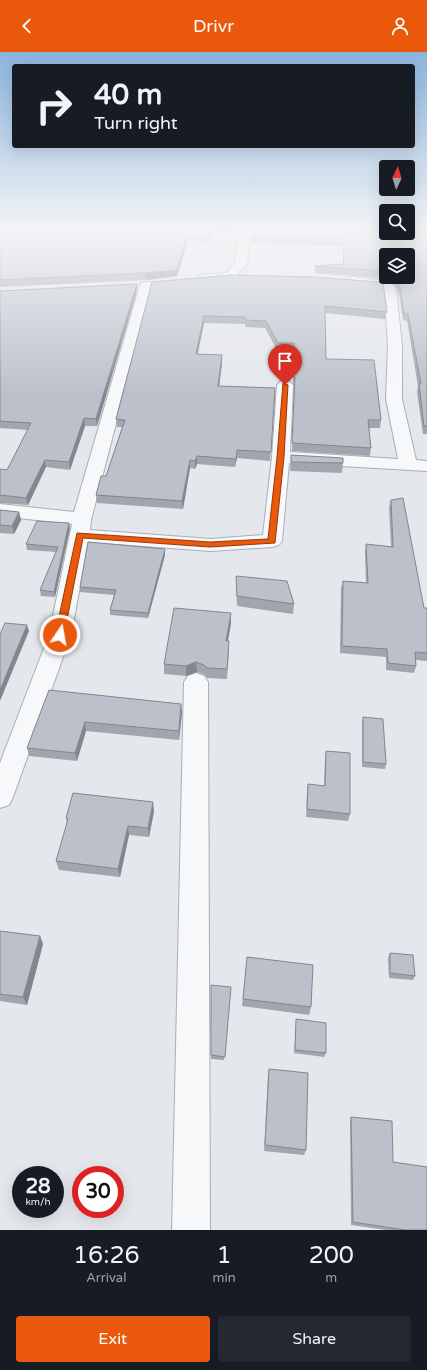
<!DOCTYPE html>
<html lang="en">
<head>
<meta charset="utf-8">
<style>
  body { margin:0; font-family:"Varela Round",sans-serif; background:#242831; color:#f1f3f6; height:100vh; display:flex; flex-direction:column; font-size:15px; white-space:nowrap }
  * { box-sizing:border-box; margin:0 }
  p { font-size:13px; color:#9ea1a6 }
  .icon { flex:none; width:22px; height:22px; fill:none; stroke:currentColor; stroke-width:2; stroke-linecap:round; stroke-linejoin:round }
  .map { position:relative; height:1178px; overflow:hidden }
  .sheet { display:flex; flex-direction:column; background:#171b24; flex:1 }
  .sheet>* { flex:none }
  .guide { position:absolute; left:12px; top:12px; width:403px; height:84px; border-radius:4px; box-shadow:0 4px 16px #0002; background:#171b24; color:#f1f3f6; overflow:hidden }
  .needle { width:26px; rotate:4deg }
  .buttons { position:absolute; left:379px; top:108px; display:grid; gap:8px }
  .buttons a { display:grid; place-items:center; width:36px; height:36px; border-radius:4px; background:#171b24; box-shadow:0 4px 16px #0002; font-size:20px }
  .speed { position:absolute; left:12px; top:1114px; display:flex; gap:8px; font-size:20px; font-weight:700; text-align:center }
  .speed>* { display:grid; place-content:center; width:52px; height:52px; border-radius:50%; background:#171b24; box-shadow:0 4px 16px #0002; line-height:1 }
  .speed small { font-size:10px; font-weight:400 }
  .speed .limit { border:6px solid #d22; background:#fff; color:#111 }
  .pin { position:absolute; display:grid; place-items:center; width:34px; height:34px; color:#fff; margin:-41px -17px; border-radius:50% 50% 50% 0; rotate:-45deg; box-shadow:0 0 4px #0007 }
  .pin .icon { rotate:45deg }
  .me { position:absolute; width:44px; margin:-22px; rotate:12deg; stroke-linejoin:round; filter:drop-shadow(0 0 3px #0008) }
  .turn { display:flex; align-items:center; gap:14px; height:84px; padding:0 16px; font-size:18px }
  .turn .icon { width:52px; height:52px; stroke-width:2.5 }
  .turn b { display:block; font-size:28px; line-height:34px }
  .eta { display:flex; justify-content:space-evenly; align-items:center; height:68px; text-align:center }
  .eta b { font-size:24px; font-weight:600; line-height:28px }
  .action { display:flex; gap:8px; margin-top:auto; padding:8px 16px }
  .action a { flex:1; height:46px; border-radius:4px; background:#ea580c; color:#fff; font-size:16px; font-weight:600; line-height:46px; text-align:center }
  .action a+a { background:#242831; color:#f1f3f6 }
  header { display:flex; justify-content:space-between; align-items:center; height:52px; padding:0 16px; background:#ea580c; color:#fff; font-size:18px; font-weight:600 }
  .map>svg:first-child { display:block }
</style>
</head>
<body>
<header><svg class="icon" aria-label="back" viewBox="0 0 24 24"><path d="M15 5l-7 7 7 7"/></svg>Drivr<svg class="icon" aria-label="person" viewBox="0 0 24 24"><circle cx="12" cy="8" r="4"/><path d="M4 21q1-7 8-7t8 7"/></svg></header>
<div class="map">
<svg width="427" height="1178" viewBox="0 0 427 1178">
  <rect width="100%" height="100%" fill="#e4e7ec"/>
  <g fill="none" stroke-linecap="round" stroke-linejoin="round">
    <!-- minor casing -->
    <g stroke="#a9aeb7" stroke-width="2">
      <path id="minor" d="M239,177H251L247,212L234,227L203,230L199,229L197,226L199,223L226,221L235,211Z
        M353,225L391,230L396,238L402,293V347L416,408L427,409V419L289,411L282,489L279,493L272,495L211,499L88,490L71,583L13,745L9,753L0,756V711L49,583L72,472L0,464V452L74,460L140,233L142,230H150L152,233L91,468L90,478L211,487L263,483L272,405L277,333L280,330L285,328L290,330L293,333L290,400L398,407L386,347L388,293L384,238L383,236L349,232L347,229L349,226Z
        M196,621L204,624L208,630L210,1178H172L184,630L188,624Z"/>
    </g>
    <!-- minor -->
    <use href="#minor" fill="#f7f8fa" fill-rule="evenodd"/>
  </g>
  <!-- wall -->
  <path fill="#a1a5ae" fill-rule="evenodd" d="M0,177H238L237,183L213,182L211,190L188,189L177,224L146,228L0,235Z
    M427,177V382H423L417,340L418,334L407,269L403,268L399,242L394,231L380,226L315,221V214L343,213V194L251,191V185ZM386,203L408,225H386Z
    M152,230L387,260L385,267L325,261L326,307L381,368L380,376H369L371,396L370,404L292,399L294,333L293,331V299L277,298L265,276L245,275V272L204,271L197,302L222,303V311L219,334L275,336L270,409L237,406L235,415L197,412L195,417L190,416L183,457L97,451L96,443L106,424L122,375H117L116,367Z
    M137,232V239L97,374H85L70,418L46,415L28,453L0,451V417L7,418L28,378L0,376V239Z
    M291,403L343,411L342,421L290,419Z
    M391,448L424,556H427V609L416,608V614L414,621L386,618V605L340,601L341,536L343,529L366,531L365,500L366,492L391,495L389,455Z
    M0,458L19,460L21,468L14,482L0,481Z
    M70,476L55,545L41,544L40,538L56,500L27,498L26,492Z
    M165,503L148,566L110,563V558L114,543L80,540V535Z
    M236,524L294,552L293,562L237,554L236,534Z
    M231,571L228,589L229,599L227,627L207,626L205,623L197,620L186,624L164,622V612Z
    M49,638L181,652L182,661L179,688L86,679L77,709L29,704L27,696Z
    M363,665L386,712L385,717L362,715V670Z
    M326,699L350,762L348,769L306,765L307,741L308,732L324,734L325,707Z
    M154,759L149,785L129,783L120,825L59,818L56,809L67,772L66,766Z
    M0,879L40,884L43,892L27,953L0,949Z
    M390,901L415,924L413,928L389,926L388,906Z
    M247,905L311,955L309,963L242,954Z
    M211,933L231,935L224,1008L211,1007Z
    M296,967L326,1001L324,1005L294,1001L296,970Z
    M269,1017L306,1098L304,1103L264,1099L268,1023Z
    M351,1065L393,1110L427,1178H386L351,1173L350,1069Z"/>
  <!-- shaded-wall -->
  <path fill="#83868d" d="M213,177V182L211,190V183Z
    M187,183L188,189L177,224L146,228V221Z
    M137,232V239L97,374L96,367Z
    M204,264V271L196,310V302Z
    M222,303V311L218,342V334Z
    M84,366L85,374L70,418L69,410Z
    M237,398V406L235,415L236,407Z
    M197,404V412L195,417V409Z
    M45,408L46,415L28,453L26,446Z
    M190,408V416L183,457L182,449Z
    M19,460L21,468L14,482L12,474Z
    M69,471L70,476L55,545L54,540Z
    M165,497V503L148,566V561Z
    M231,561V571L226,599V589Z
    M27,573L29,579L0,649V638Z
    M196,610L197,620L186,624V614Z
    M181,652L182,661L179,688V679Z
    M85,670L86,679L77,709L75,701Z
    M153,750L154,759L149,785L148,776Z
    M128,774L129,783L120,825L118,817Z
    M40,884L43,892L27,953L23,945Z"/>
  <!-- building -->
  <path fill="#bbc0ca" stroke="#83868d" d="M0,177H213L211,183H187L177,218L146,221L0,228Z
    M252,177H386V181H408V177H427V374H424L419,332H421L408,262L404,261L400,235L396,225H408V203H386V221L381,219L315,214L344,212L343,188L251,185Z
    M230,223L313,225L379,230L383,231L387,260L325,254L326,307L374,308L381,368H368L371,396L292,391L295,325L293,323L294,291H278L266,269L245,268V265L204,264L196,302L222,303L218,334L275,336L271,400L237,398L236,407L197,404L195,409L190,408L182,449L96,443L101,424H106L125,368L116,367L152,230Z
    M137,232L96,367L84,366L69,410L45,408L26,446L0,443V417L7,418L31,371L0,369V239Z
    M291,403L343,406V411L291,410Z
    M403,446L424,556H427V601L415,600L416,614L388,611L387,597L342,594L343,529L368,531L366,492L393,495L391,448Z
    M0,458L19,460L12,474L0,473Z
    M37,469L69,471L54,540L40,538L58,495L26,492Z
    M88,490L165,497L148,561L110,558L116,538L80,535Z
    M236,524L287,529L294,552L237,544Z
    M174,556L231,561L226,589H229L227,617L207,616L204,613L196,610L186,614L164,612Z
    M5,571L27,573L0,638V582Z
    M49,638L181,652L179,679L85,670L75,701L27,696Z
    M363,665L383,667L386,712L363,710Z
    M326,699L350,701V762L307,757L308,732L325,734Z
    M73,741L153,750L148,776L128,774L118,817L56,809L68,767L66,766Z
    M0,879L40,884L23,945L0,942Z
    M390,901L413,903L415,924L390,921Z
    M247,905L313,913L311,955L243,947Z
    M211,933L231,935L225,1005L211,1003Z
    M296,967L326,971V1001L295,998Z
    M269,1017L308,1021L306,1098L265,1093Z
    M351,1065L392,1069L393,1110L427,1115V1178H405L353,1170Z"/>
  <!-- sky -->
  <linearGradient id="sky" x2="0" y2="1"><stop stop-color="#8bb4dd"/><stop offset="0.52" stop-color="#f3f4f6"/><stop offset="1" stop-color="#f3f4f6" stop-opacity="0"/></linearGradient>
  <rect width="427" height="342" fill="url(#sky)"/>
  <!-- route -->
  <path fill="#ea580c" stroke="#983908" d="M283,331L288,333L284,405L275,491L210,495L83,486L64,583L60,586L56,585L55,583L77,481L210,490L268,487L277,405Z"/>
</svg>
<div class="buttons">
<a><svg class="needle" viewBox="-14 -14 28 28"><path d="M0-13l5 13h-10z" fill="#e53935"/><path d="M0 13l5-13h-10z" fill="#9ea1a6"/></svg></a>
<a><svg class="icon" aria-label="search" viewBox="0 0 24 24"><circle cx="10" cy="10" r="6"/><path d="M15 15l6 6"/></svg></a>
<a><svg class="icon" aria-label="layers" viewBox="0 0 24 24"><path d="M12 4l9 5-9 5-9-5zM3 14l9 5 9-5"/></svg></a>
</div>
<div class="speed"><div>28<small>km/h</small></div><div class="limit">30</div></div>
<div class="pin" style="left:285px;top:333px;background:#d93025"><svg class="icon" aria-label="arrive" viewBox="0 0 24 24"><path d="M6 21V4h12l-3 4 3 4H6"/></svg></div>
<svg class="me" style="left:60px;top:583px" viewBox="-20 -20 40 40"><circle r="17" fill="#ea580c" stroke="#fff" stroke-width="3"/><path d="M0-11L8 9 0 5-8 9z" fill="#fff"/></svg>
<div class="guide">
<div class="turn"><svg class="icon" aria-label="right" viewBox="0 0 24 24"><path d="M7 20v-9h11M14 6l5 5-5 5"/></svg><div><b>40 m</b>Turn right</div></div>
</div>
</div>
<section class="sheet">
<div class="eta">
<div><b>16:26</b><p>Arrival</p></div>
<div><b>1</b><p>min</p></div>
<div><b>200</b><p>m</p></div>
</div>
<div class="action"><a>Exit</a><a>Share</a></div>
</section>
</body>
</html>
